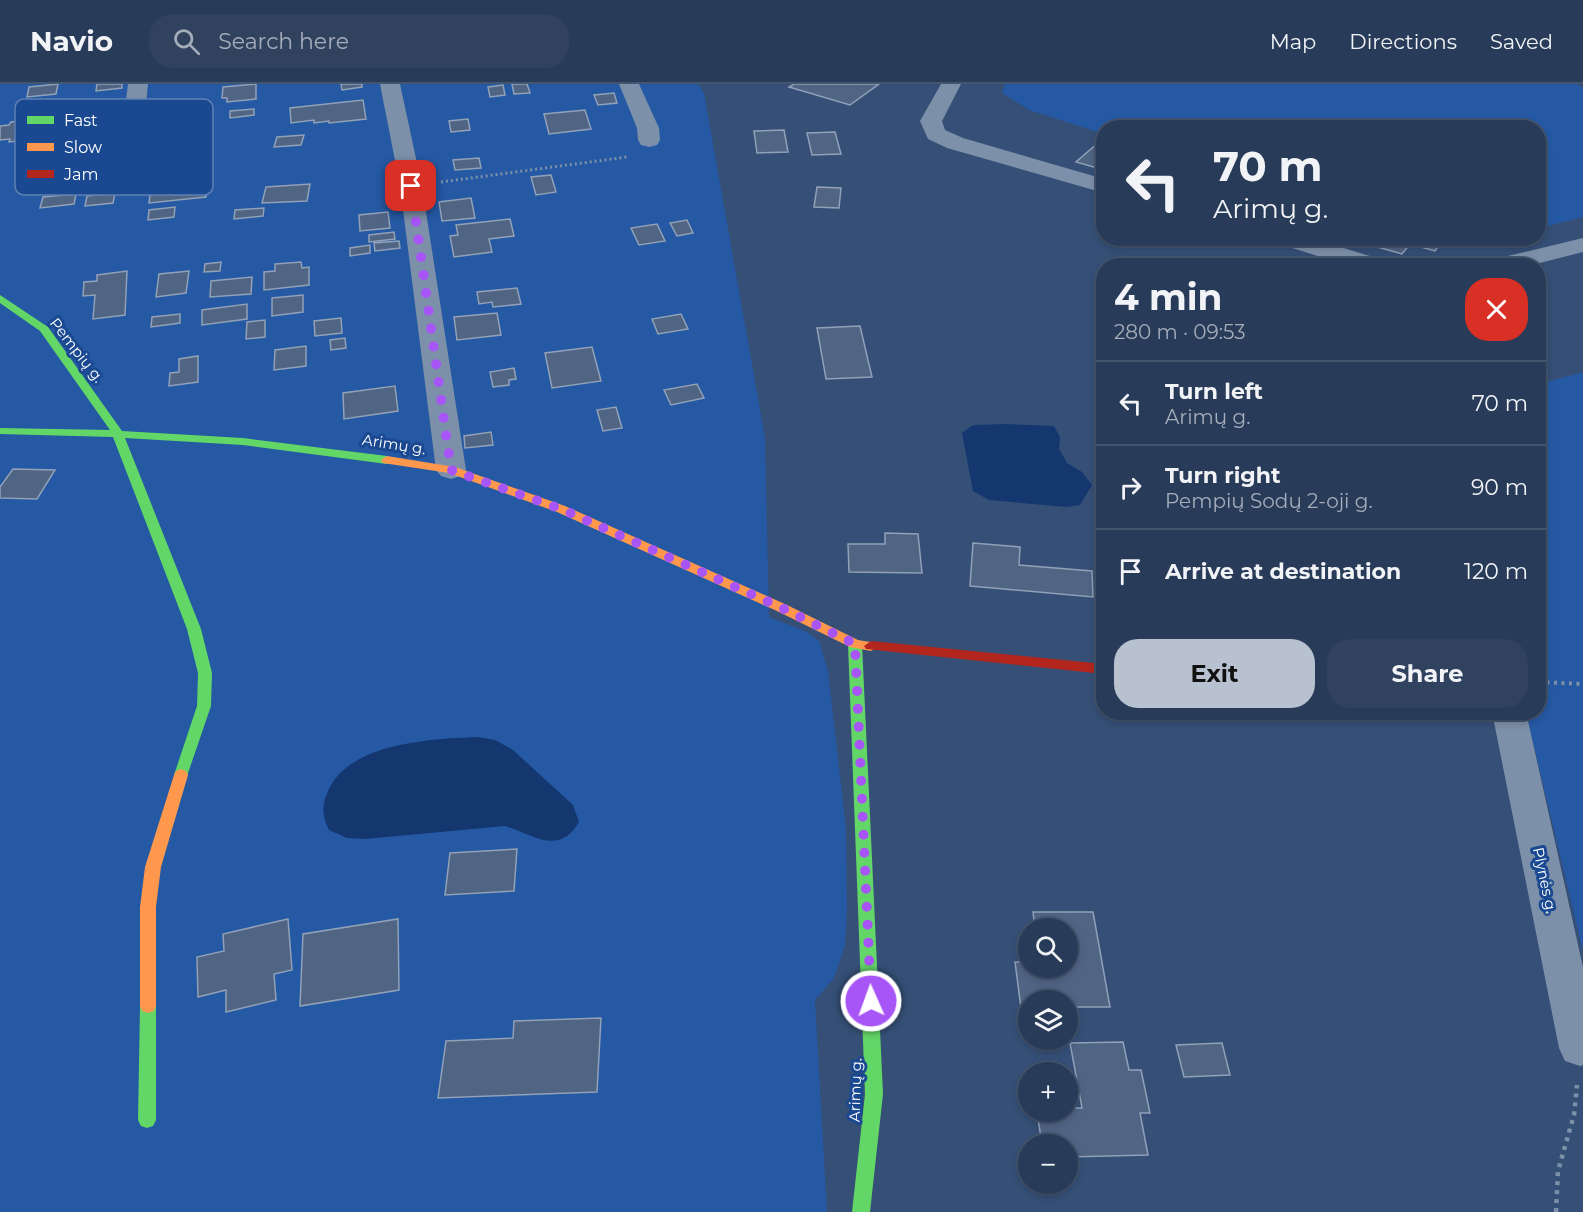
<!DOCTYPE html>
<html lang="en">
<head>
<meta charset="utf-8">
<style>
  body { margin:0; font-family:Montserrat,sans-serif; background:#30425e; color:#f1f3f6; height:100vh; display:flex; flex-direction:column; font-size:22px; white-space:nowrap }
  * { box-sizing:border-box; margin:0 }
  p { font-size:20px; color:#a5adba }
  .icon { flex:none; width:33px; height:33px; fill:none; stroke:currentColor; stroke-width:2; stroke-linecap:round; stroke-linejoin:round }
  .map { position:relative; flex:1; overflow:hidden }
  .side { position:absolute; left:1096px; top:174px; width:450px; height:462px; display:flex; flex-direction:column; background:#283b58; border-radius:24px; box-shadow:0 3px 9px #0003,0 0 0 2px #44556e }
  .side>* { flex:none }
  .guide { position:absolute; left:1096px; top:36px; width:450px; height:126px; border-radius:24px; box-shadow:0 3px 9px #0003,0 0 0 2px #44556e; background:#283b58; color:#f1f3f6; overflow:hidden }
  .fabs { position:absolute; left:1018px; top:834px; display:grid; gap:12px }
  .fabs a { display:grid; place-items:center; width:60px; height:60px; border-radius:50%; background:#283b58; box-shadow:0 3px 9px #0003,0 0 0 2px #44556e; font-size:30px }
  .pin { position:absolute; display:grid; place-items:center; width:51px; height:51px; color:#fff; margin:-26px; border-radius:12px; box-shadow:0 3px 9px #0006 }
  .me { position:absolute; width:66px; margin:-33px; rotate:358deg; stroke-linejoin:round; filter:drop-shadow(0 0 4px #0008) }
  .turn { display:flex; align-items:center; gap:21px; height:126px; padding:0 18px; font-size:27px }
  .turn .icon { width:78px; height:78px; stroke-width:2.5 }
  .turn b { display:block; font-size:42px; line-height:51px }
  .round { display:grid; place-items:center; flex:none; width:63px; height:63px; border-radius:24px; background:#30425e }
  .overview { display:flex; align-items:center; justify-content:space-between; height:102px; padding:0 18px }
  h1 { font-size:36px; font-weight:700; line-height:45px }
  .action { display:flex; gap:12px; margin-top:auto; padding:12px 18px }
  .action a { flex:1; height:69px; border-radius:24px; background:#b8c1cf; color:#111; font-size:24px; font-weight:700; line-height:69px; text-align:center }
  .action a+a { background:#30425e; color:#f1f3f6 }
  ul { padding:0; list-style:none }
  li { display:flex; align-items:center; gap:18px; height:84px; padding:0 18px; border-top:2px solid #44556e }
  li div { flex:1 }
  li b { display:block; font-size:22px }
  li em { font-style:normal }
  header { display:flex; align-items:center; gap:36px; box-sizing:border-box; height:84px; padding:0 30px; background:#283b58; border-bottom:2px solid #44556e }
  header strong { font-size:28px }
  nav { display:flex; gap:33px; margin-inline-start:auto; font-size:21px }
  .search { width:420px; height:54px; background:#30425e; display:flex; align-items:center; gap:15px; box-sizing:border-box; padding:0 21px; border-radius:24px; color:#a5adba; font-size:22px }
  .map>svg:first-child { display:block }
</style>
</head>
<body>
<header>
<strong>Navio</strong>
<div class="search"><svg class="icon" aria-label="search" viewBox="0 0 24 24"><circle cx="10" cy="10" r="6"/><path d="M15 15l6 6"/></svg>Search here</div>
<nav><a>Map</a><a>Directions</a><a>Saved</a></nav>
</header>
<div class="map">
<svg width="1583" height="1128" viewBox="0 0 1583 1128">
  <rect width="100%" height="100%" fill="#354f76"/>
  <!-- green -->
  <path fill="#2559a3" d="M0,0H698L704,9L765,354L769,533L805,547L819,557L828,587L846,745L847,826L845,861L834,894L815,916L827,1128H0Z
    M1005,0H1577L1583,4V133L1539,144V44H1104V50L1029,26L1002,9Z
    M1583,288V867L1526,629L1539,628V300Z"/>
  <!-- water -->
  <path fill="#143770" d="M1007,340L1054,342L1060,353L1059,365L1067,379L1082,388L1092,401L1080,421L1067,423L989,416L973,407L962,349L973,341Z
    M478,653L495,656L513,666L573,721L579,738C558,773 533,750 505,742L365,755L347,754L329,746C321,730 322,719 330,703C354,658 432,655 478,653Z"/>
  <!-- building -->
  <path fill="#506484" stroke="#91a1b7" stroke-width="1.5" d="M58,0L56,10L27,13L29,3Z
    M97,0H122V4L96,7Z
    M256,0V15L227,18V14H222L223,3Z
    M341,0H362V3L342,6Z
    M512,0H527L530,9L514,10Z
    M794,0H879L850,21L789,3Z
    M503,1L505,11L490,13L488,3Z
    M614,9L617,19L598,21L594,11Z
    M363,16L366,35L329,39V37L314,39V36L291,39L290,24Z
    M254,25V31L230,34V27Z
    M585,26L591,45L549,50L544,30Z
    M468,35L470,46L451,48L449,37Z
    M32,36L31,40L49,38L44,52L28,53L27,56L9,58L10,55L0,56V42L9,41L11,38Z
    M784,46L788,68L757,69L754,47Z
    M835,48L841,70L812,71L807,49Z
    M304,51L301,61L274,63L277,53Z
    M1099,58L1104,59V86L1076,78Z
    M479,74L481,84L455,86L453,76Z
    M551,91L556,108L536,111L531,93Z
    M207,98L206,113L149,119L151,104Z
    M310,100L307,117L262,119L266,103Z
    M817,103L841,104L839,124L814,123Z
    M115,109L113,119L85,122L87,112Z
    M76,110L74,120L40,124L43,113Z
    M471,114L475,134L442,137L439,118Z
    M175,123L174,133L148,136L149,126Z
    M264,124L263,132L234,135L235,126Z
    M388,128L390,144L360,147L359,131Z
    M510,135L514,152L489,155L492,168L454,173L450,152L458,151L456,141Z
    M687,136L693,149L677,152L670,139Z
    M657,140L665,157L639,161L631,144Z
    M394,148L395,155L369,158V151Z
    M1380,154H1444L1435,167L1410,160L1402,170L1374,162Z
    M399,157L400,164L375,167L374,159Z
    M370,161V169L350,172V164Z
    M221,178L220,187L204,188L205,180Z
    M301,178L302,184L309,183V201L264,206V188L275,187V180Z
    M127,187L125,231L93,235L95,211L83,212L84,198L97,197V191Z
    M189,187L186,209L156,213L159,190Z
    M252,193L251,210L210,213L211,197Z
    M517,204L521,220L493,223L492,218L479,220L477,208Z
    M303,211V228L272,232V214Z
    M247,220V235L202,241V226Z
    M497,229L501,251L457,256L454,233Z
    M180,230V239L151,243L152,233Z
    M681,230L688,245L658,250L652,235Z
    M341,234L342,249L315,252L314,237Z
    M265,236V253L246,255L247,238Z
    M860,242L872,293L826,295L817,244Z
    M345,254L346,264L331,266L330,256Z
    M306,262V282L274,286L275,266Z
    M592,263L601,297L552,304L545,269Z
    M198,272V298L169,302L170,289L179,288V275Z
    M514,284L516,295L509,296V301L493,303L490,288Z
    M697,300L704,314L671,321L664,306Z
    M395,302L398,327L344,335L343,309Z
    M616,323L622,344L603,347L597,326Z
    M491,348L493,361L465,364L464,352Z
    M13,385L55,386L37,415L0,414V403Z
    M885,449L918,450L922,489L849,488L848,460H885Z
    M973,459L1020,463L1019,481L1092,487L1093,513L970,502Z
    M517,765L514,807L445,811L450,769Z
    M1033,828H1093L1110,923H1068V916H1029V924H1021L1015,878H1029V884H1068V844H1035Z
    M288,835L292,886L274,890L276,916L226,928V906L198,913L197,873L224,867L223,850Z
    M398,835L399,906L300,922L303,850Z
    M601,934L597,1008L438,1014L446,957L513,954L514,937Z
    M1123,958L1129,986H1141L1150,1029H1140L1148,1071L1068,1073V1060H1042L1037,1028H1068V1024H1082L1070,959Z
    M1222,959L1230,991L1184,993L1176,961Z"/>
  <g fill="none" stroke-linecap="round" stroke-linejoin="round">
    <!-- path-far2 -->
    <path stroke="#7d90a9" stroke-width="3" stroke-dasharray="2 3" stroke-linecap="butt" d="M441,98L627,73"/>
    <!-- path-far1 -->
    <path stroke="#7d90a9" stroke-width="4" stroke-dasharray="3 4.5" stroke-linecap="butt" d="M1539,598L1583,600"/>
    <!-- path -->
    <path stroke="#7d90a9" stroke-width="4.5" stroke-dasharray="4 5" stroke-linecap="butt" d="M1556,1128L1558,1087L1574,1031L1577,1001"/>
    <!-- street -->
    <path fill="#7d90a9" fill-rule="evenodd" d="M128,0H148L140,82L137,87L129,89L121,87L118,82Z
      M380,0H400L422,102L466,386L461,392L451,395L441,392L436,386L400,102Z
      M619,0H639L659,44L660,56L657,61L649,63L641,61L638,56L637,44Z
      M941,0H961L942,37L945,46L963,54L1104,95V109L947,64L928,55L920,37Z
      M1272,154H1311L1386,177L1389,182H1350L1276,159Z
      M1583,154V168L1528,182H1484L1487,177Z
      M1492,628H1526L1583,883V981L1580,982L1565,977L1559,964Z"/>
    <!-- fast -->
    <path fill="#63d668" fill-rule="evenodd" d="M0,211L48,243L122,347L243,354L387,372L393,376L387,380L243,361L125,354L201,545L212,589L211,622L186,695H176L174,691L197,622L198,589L187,545L113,353L0,350V344L110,346L40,247L0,219Z
      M855,555L862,560L883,1010L870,1128H852L865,1010L848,560Z
      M148,915L154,917L156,922V1036L153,1042L147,1044L141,1042L138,1036L140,922L142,917Z"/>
    <!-- slow -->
    <path fill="#ff974d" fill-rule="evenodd" d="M387,372L455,383L565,422L787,521L858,556L876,559L878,562L871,567L850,563L777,527L557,428L449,389L383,379L381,376Z
      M181,685L186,687L188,691L161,783L156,823V922L154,927L148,929L142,927L140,922V823L145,783L174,691L176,687Z"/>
    <!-- jam -->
    <path fill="#b3261e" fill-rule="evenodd" d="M871,557L1104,580V590L866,565L864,562Z"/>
  </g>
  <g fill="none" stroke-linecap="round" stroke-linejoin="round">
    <!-- route -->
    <path stroke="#a855f7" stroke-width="10" stroke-dasharray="0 18" d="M411,102L451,386L561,425L782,524L855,560L871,917"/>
  </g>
  <g text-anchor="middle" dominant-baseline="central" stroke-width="6" stroke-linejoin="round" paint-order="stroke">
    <!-- street labels -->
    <g font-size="15" fill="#fff" stroke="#1a4991">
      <text transform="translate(77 266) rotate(52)">Pempių g.</text>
      <text transform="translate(394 360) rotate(9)">Arimų g.</text>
      <text transform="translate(1545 796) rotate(78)">Plynės g.</text>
      <text transform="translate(855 1006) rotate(-88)">Arimų g.</text>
    </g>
  </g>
  <!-- legend -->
  <rect x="15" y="15" width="198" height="96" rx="9" fill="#1a4991" stroke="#5f80b2" stroke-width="1.5"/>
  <rect x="27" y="32" width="27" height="8" fill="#63d668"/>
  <rect x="27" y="59" width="27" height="8" fill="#ff974d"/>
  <rect x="27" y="86" width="27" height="8" fill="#b3261e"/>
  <g font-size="16" fill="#fff">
    <text x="64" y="42">Fast</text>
    <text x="64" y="69">Slow</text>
    <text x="64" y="96">Jam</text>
  </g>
</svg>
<div class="fabs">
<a><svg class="icon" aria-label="search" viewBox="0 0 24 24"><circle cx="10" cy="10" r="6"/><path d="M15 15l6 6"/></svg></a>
<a><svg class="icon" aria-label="layers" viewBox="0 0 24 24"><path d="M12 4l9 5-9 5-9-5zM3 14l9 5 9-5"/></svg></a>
<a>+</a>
<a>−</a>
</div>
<div class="pin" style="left:411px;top:102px;background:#d93025"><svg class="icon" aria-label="arrive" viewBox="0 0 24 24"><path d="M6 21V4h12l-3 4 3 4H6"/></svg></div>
<svg class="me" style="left:871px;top:917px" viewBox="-20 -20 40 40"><circle r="17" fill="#a855f7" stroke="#fff" stroke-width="3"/><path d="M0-11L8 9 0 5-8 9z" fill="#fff"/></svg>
<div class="guide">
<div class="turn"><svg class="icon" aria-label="left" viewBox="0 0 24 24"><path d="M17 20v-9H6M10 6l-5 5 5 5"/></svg><div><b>70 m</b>Arimų g.</div></div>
</div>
<section class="side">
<div class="overview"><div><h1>4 min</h1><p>280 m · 09:53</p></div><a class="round" style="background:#d93025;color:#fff"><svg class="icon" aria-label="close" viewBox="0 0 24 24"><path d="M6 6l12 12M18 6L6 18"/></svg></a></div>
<ul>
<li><svg class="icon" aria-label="left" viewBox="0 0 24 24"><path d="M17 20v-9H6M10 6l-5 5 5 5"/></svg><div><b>Turn left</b><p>Arimų g.</p></div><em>70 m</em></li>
<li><svg class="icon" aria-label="right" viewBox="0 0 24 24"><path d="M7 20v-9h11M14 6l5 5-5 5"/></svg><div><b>Turn right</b><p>Pempių Sodų 2-oji g.</p></div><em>90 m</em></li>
<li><svg class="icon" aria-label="arrive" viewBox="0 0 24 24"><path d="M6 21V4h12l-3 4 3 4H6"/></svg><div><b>Arrive at destination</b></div><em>120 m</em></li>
</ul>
<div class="action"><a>Exit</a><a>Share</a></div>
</section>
</div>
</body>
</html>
